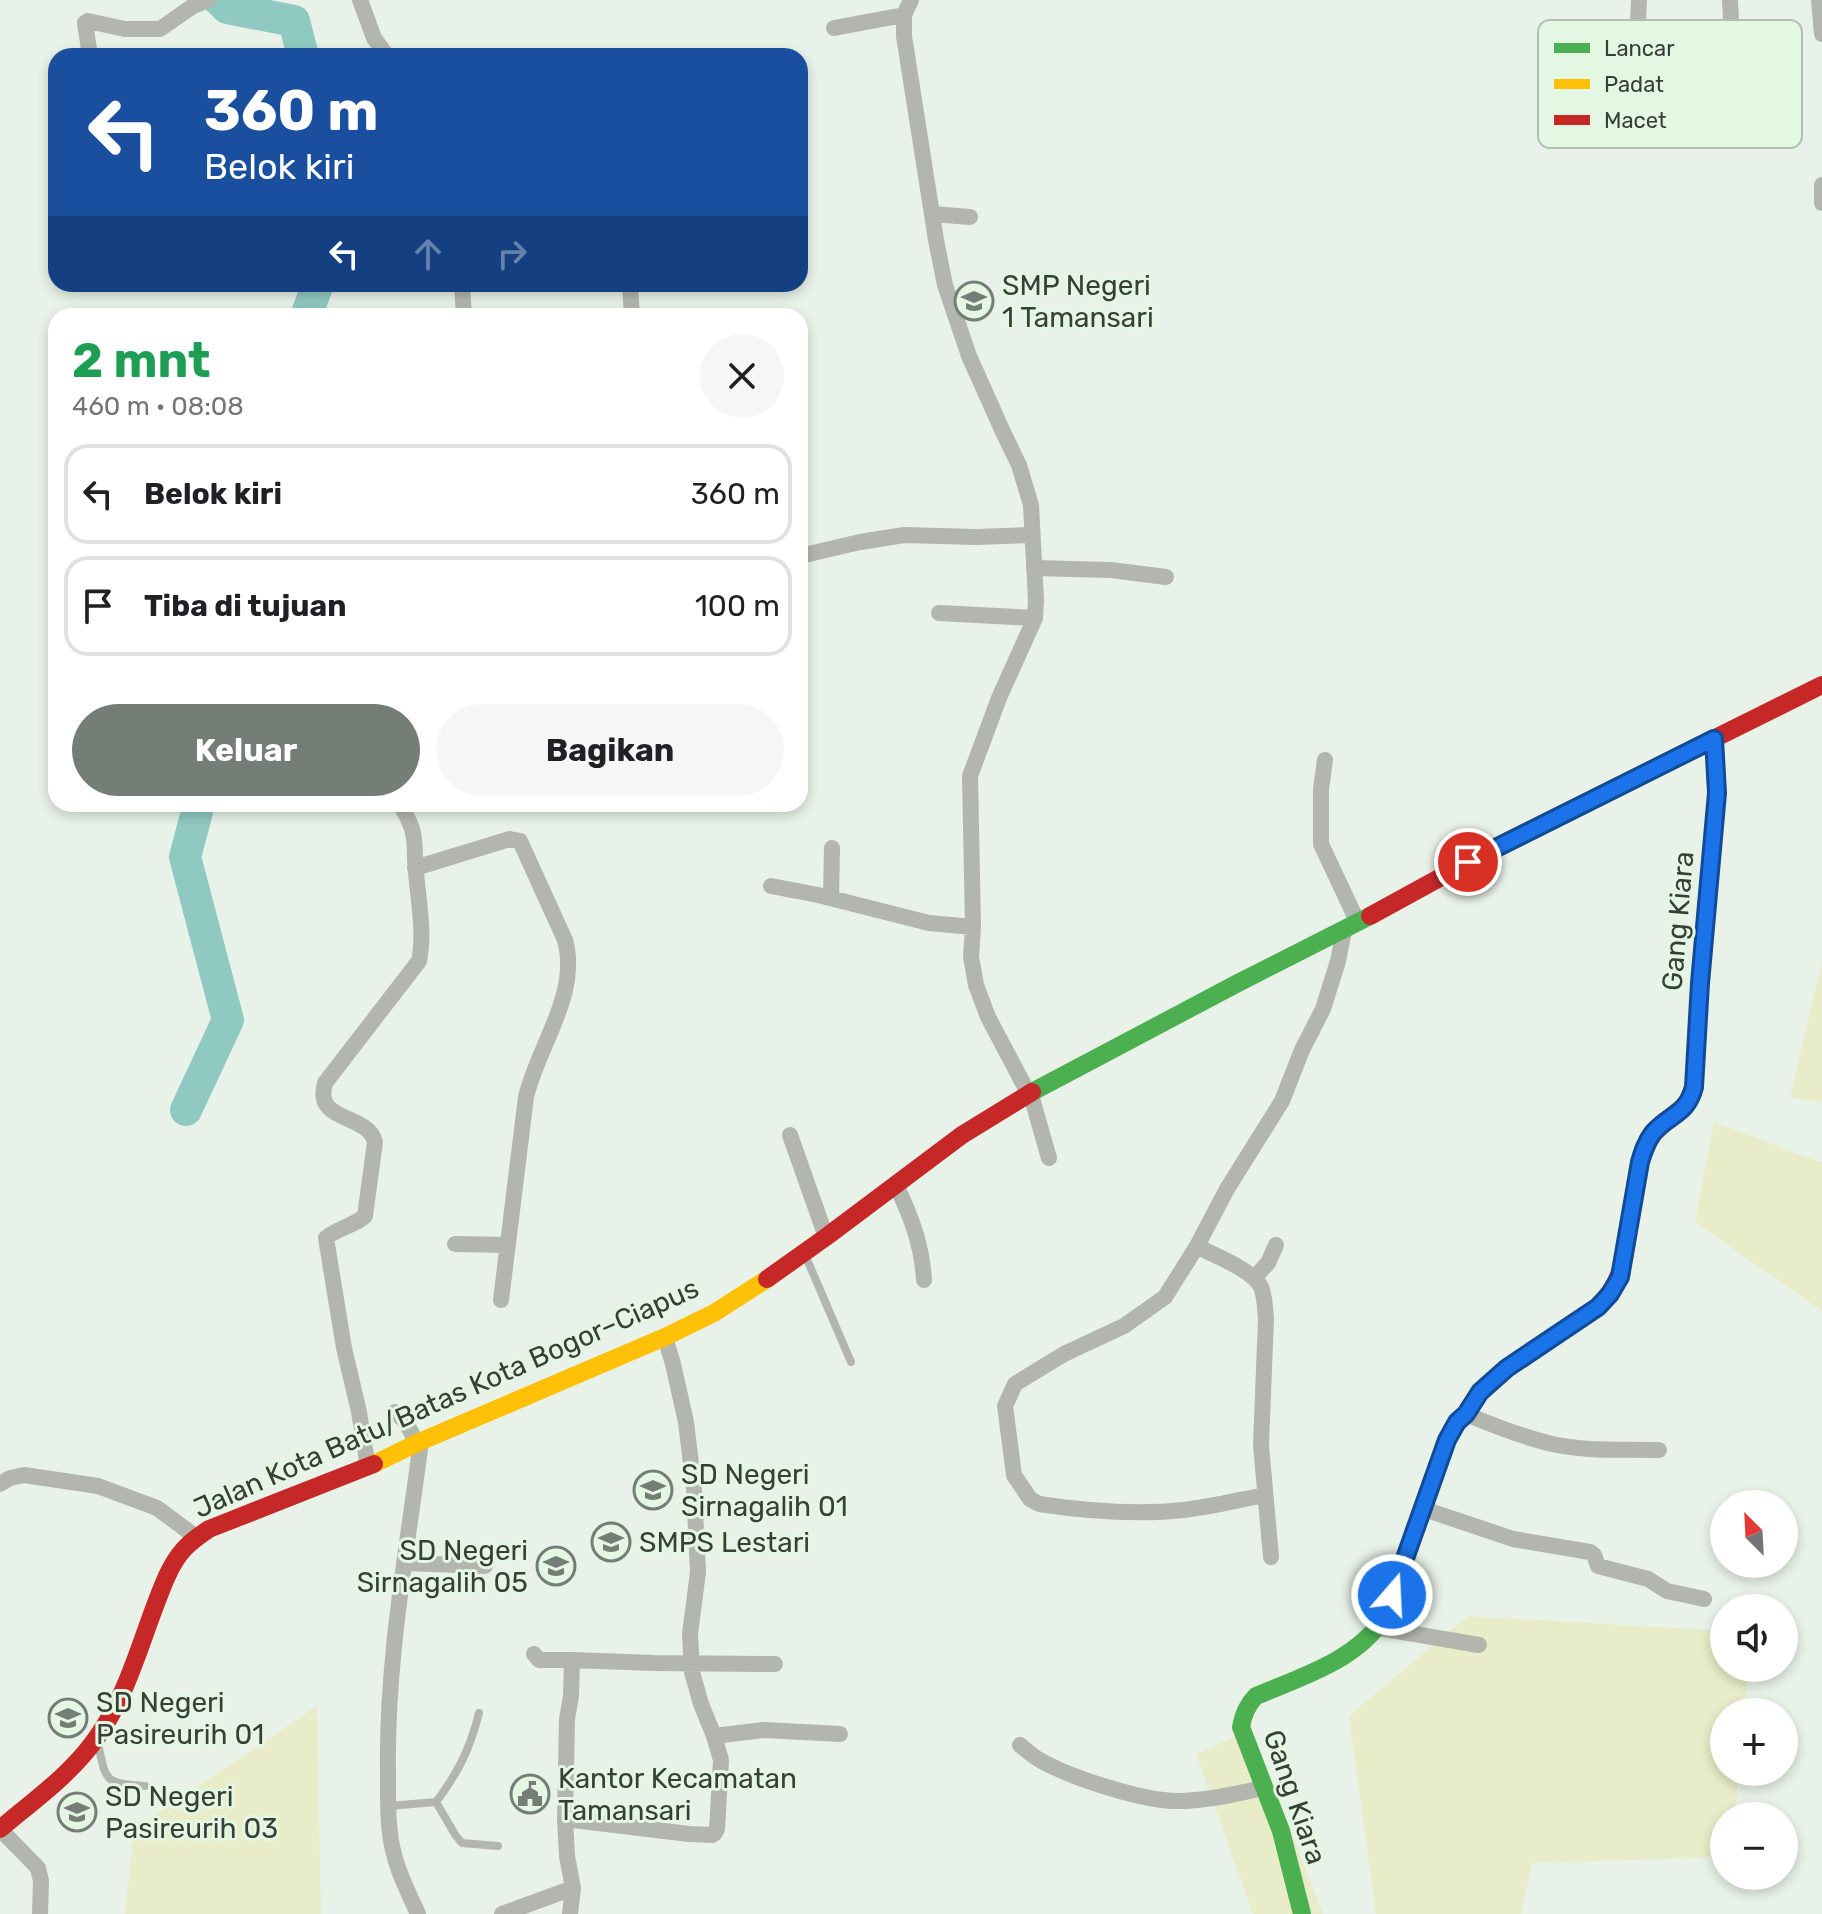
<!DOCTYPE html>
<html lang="id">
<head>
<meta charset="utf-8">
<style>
  body { margin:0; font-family:Rubik,sans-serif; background:#f6f6f6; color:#202124; height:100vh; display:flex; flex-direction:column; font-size:30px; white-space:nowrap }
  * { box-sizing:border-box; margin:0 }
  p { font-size:26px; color:#757577 }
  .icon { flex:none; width:44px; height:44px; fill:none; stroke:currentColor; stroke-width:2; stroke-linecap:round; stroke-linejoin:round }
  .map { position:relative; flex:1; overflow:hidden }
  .sheet { position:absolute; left:48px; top:308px; width:760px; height:504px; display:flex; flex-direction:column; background:#fff; border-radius:24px; box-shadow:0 4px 12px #0003 }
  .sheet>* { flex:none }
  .hud { position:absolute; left:48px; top:48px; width:760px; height:244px; border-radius:24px; box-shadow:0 4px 12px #0003; background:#1a4fa0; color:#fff; overflow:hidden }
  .needle { width:52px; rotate:336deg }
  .fabs { position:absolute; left:1710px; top:1490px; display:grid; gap:16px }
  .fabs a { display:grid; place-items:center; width:88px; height:88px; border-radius:50%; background:#fff; box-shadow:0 4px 12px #0003; font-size:40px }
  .pin { position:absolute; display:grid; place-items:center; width:68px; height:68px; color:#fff; margin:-34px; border:4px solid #fff; border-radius:50%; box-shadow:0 2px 8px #0007 }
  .me { position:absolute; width:88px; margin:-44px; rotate:19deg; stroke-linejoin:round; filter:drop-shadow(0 0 6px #0008) }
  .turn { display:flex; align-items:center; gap:28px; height:168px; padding:0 24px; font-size:36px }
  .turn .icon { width:104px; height:104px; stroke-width:2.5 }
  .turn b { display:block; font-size:56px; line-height:68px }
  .lanes { display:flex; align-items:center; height:76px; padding:0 24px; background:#0003; justify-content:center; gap:40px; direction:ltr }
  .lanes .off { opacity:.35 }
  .round { display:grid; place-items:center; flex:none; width:84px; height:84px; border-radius:42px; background:#f6f6f6 }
  .summary { display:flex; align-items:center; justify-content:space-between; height:136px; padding:0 24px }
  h1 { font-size:48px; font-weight:700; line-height:60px; color:#1e9e55 }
  .action { display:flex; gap:16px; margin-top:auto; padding:16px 24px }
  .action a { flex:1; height:92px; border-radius:48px; background:#757e76; color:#fff; font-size:32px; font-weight:700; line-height:92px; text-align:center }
  .action a+a { background:#f6f6f6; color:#202124 }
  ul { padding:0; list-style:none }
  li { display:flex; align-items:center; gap:24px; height:100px; margin:0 16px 12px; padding:0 8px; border:4px solid #e0e0e0; border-radius:24px }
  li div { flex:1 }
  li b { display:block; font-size:30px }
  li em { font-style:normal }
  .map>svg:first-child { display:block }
</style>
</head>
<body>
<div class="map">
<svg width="1822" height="1914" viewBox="0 0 1822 1914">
  <rect width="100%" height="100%" fill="#e8f2e8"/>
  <!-- green -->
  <path fill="#e8ecc9" d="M1822,960V1102L1790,1098Z
    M1714,1122L1822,1163V1311L1695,1222Z
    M1468,1616L1724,1631V1668H1748L1744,1712H1724V1772H1739L1735,1816H1724V1857L1532,1863L1521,1914H1376L1349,1716Z
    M317,1706L321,1914H125L134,1829Z
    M1252,1729L1323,1914H1253L1196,1754Z"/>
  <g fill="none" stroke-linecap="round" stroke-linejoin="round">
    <!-- river -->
    <path stroke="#90c9c1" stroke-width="32" d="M219,0L227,8L294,21L303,56
      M306,316L318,284
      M186,1110L228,1020L185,857L199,804"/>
    <!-- lane -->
    <path stroke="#b2b6ae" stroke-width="8" d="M806,1257L851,1362
      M98,1743C106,1782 104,1783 145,1786
      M436,1802L456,1836L462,1843L498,1846
      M389,1806L436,1802C458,1773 470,1749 479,1713"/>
    <!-- street -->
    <path stroke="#b2b6ae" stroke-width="16" d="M360,0L374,38L387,56
      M911,0L904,15V36L936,240L945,285L969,356L1003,432L1019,465L1031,505L1036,600L1035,618L999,698L970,776L973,927L971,957L976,985L988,1017L1033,1102L1049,1158
      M1730,0L1735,95
      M1819,0L1822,34
      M834,28L904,15
      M90,56L85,23L88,21L125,29H160L193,6L208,0
      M1634,123L1639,0
      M1822,185V203
      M932,214L970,217
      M462,284L464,316
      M630,284L632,316
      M800,556L860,542L904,535L976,537L1032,535
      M1034,568L1111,570L1166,577
      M939,613L1035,618
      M1325,760L1321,789V844L1358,923
      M415,868L510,839L520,841L565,940C580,994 538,1046 526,1097L501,1300
      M771,886L818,895L929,923L973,927
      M831,898L832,848
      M790,1135L826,1237
      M896,1185C911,1216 922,1245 924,1280
      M455,1244L508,1245
      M1197,1246C1214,1256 1252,1269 1261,1287C1265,1297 1265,1308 1266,1319L1261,1445L1271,1557
      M1254,1278L1268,1263L1276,1245
      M395,1412L405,1421L417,1443
      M1466,1414C1492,1425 1520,1436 1548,1443C1584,1452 1622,1449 1659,1450
      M368,1467L359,1412L344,1348L326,1238C337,1228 354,1226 365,1216L375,1142C368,1113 313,1123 325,1083L419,961C425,932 418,900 416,871C414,859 416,845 413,833C411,823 405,813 400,804
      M0,1484L10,1478L24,1475L98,1486L157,1508L196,1537
      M1265,1495C1238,1500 1211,1507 1184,1510C1137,1515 1086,1511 1039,1504L1030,1499L1014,1475L1005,1406L1015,1384L1064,1354L1124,1326L1165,1297L1197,1246L1227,1189L1282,1101L1302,1050L1323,1009L1338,961L1344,931
      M1421,1508L1513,1539L1590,1552L1594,1555L1598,1566L1648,1579L1667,1591L1704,1599
      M405,1563L485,1566
      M1379,1628L1479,1645
      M534,1654L539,1660H572
      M714,1736L764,1730L840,1734
      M1020,1745C1028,1752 1036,1759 1045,1763C1076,1779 1143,1801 1177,1801C1206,1801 1235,1794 1263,1788
      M565,1819L689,1834L712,1835L715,1833L717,1829L721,1760L714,1736L701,1704L692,1672L690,1634L698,1572L694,1489L686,1422L673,1364L665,1337
      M0,1829L38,1868L41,1881L40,1914
      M418,1914C410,1896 400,1877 395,1858C387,1831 388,1801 388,1773C386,1661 407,1551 421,1441
      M502,1914L573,1888L567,1856L565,1819L567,1719L571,1696L572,1660L654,1663L775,1664
      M570,1914L573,1888"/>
    <!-- fast -->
    <path stroke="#4caf50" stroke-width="18" d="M1032,1092L1238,983L1370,916
      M1302,1914L1281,1831L1241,1727C1243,1715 1247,1705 1256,1696C1301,1677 1355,1661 1383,1619L1447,1440L1460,1419"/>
    <!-- slow -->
    <path stroke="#ffc107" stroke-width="18" d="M1630,1222L1640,1162L1647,1143L1659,1127L1687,1103L1694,1087L1700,983L1717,793L1714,739
      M374,1464L417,1443L665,1337L714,1313L767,1279"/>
    <!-- jam -->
    <path stroke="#c62828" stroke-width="18" d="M1370,916L1496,847L1822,685
      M767,1279L826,1237L962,1135L1032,1092
      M1460,1419L1466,1414L1480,1392L1507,1368L1598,1307C1625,1278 1623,1259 1630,1222
      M0,1829C33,1801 70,1775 95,1740C131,1691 143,1630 167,1576C178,1552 188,1543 209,1529L374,1464"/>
  </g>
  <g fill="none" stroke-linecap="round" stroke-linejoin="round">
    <!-- route casing -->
    <g stroke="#114b97" stroke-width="20">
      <path id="route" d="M1392,1595L1447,1440L1457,1422L1466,1414L1480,1392L1507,1368L1598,1307L1610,1294L1620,1277L1640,1162C1643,1152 1646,1142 1653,1133C1669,1114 1687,1115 1694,1087L1700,983L1717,793L1714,739L1468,862"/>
    </g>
    <!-- route -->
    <use href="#route" stroke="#1a73e8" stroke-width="14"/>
  </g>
  <!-- icons -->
  <defs>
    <g id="school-ring" transform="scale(2)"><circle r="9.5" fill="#e3f7e3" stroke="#757e76" stroke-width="1.5"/><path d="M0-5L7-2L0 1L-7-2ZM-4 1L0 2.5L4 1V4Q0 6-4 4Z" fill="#757e76"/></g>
    <g id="civic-ring" transform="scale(2)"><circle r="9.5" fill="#e3f7e3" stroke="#757e76" stroke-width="1.5"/><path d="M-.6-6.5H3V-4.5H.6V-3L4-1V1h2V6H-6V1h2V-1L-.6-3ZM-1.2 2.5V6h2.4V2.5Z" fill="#757e76"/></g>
  </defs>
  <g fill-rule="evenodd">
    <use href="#school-ring" x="974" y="301"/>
    <use href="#school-ring" x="653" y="1490"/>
    <use href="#school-ring" x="611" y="1542"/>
    <use href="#school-ring" x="556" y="1566"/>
    <use href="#school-ring" x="68" y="1718"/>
    <use href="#civic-ring" x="530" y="1794"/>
    <use href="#school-ring" x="77" y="1812"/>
  </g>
  <g text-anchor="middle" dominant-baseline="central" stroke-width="6" stroke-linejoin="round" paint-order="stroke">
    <!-- poi labels -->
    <g font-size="28" fill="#373f38" stroke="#e3f7e3" text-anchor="start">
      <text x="1002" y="285">SMP Negeri<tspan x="1002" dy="32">1 Tamansari</tspan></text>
      <text x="681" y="1474">SD Negeri<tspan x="681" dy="32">Sirnagalih 01</tspan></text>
      <text x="639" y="1542">SMPS Lestari</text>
      <text x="528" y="1550" text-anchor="end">SD Negeri<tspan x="528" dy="32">Sirnagalih 05</tspan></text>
      <text x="96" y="1702">SD Negeri<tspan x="96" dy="32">Pasireurih 01</tspan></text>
      <text x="558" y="1778">Kantor Kecamatan<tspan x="558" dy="32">Tamansari</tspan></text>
      <text x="105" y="1796">SD Negeri<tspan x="105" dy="32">Pasireurih 03</tspan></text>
    </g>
    <!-- street labels -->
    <g font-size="28" fill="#373f38" stroke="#e3f7e3">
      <text transform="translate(1678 921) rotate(-85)">Gang Kiara</text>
      <text transform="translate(446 1398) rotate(-24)">Jalan Kota Batu/Batas Kota Bogor–Ciapus</text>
      <text transform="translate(1295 1797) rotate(71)">Gang Kiara</text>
    </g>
  </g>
  <!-- legend -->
  <rect x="1538" y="20" width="264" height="128" rx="12" fill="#e3f7e3" stroke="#afc0b0" stroke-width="2"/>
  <rect x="1554" y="43" width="36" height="10" fill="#4caf50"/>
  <rect x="1554" y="79" width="36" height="10" fill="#ffc107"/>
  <rect x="1554" y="115" width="36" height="10" fill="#c62828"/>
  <g font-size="22" fill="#373f38">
    <text x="1604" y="56">Lancar</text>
    <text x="1604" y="92">Padat</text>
    <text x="1604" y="128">Macet</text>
  </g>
</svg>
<div class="fabs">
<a><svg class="needle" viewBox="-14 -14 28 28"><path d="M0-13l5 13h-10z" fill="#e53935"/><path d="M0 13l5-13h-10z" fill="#757577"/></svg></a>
<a><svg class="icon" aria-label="sound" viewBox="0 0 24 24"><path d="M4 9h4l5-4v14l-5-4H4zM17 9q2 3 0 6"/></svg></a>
<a>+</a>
<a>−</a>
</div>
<div class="pin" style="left:1468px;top:862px;background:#d93025"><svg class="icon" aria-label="arrive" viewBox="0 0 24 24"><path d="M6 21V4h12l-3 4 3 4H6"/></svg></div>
<svg class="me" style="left:1392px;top:1595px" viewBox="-20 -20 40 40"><circle r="17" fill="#1a73e8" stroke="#fff" stroke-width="3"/><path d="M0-11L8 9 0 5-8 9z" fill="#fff"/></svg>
<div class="hud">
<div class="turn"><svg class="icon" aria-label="left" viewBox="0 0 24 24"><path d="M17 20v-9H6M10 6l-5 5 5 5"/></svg><div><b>360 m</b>Belok kiri</div></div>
<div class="lanes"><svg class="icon" aria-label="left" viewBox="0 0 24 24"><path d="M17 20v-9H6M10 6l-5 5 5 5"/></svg><svg class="icon off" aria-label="ahead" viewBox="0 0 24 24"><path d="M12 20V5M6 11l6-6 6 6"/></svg><svg class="icon off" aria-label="right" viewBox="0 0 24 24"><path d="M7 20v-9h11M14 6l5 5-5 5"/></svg></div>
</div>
<section class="sheet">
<div class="summary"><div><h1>2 mnt</h1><p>460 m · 08:08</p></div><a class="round"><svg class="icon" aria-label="close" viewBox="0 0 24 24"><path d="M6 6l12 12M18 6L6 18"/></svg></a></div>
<ul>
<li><svg class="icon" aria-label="left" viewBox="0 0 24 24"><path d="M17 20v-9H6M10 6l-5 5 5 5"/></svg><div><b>Belok kiri</b></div><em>360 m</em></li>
<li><svg class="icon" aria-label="arrive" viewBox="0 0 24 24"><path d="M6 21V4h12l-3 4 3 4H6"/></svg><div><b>Tiba di tujuan</b></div><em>100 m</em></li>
</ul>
<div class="action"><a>Keluar</a><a>Bagikan</a></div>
</section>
</div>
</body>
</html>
